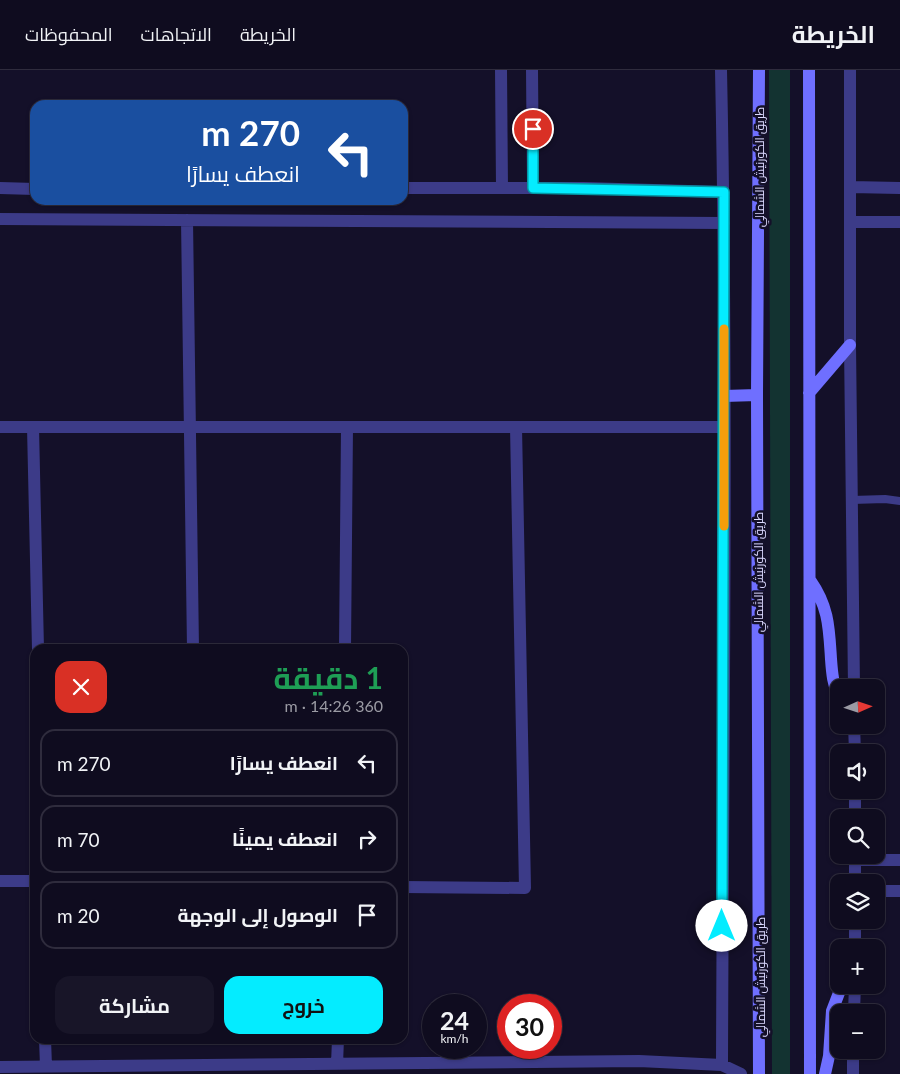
<!DOCTYPE html>
<html lang="ar">
<head>
<meta charset="utf-8">
<style>
  body { margin:0; font-family:Lato,Cairo,sans-serif; background:#181528; color:#f1f3f6; direction:rtl; height:100vh; display:flex; flex-direction:column; font-size:19px; white-space:nowrap }
  * { box-sizing:border-box; margin:0 }
  p { font-size:16px; color:#9b9ba4 }
  .icon { flex:none; width:28px; height:28px; fill:none; stroke:currentColor; stroke-width:2; stroke-linecap:round; stroke-linejoin:round }
  .map { position:relative; flex:1; overflow:hidden; direction:ltr }
  .side { position:absolute; left:30px; top:574px; width:378px; height:400px; display:flex; flex-direction:column; background:#0f0c1f; border-radius:15px; box-shadow:0 1px 4px #0004,0 0 0 1px #2f2c3d; direction:rtl }
  .side>* { flex:none }
  .banner { position:absolute; left:30px; top:30px; width:378px; height:105px; border-radius:15px; box-shadow:0 1px 4px #0004,0 0 0 1px #2f2c3d; direction:rtl; background:#1a4fa0; color:#fff; overflow:hidden }
  .needle { width:32px; rotate:87deg }
  .controls { position:absolute; left:830px; top:609px; display:grid; gap:10px }
  .controls a { display:grid; place-items:center; width:55px; height:55px; border-radius:10px; background:#0f0c1f; box-shadow:0 1px 4px #0004,0 0 0 1px #2f2c3d; font-size:25px }
  .speed { position:absolute; left:422px; top:924px; display:flex; gap:10px; font-size:25px; font-weight:700; text-align:center }
  .speed>* { display:grid; place-content:center; width:65px; height:65px; border-radius:50%; background:#0f0c1f; box-shadow:0 1px 4px #0004,0 0 0 1px #2f2c3d; line-height:1 }
  .speed small { font-size:12px; font-weight:400 }
  .speed .limit { border:8px solid #d22; background:#fff; color:#111 }
  .pin { position:absolute; display:grid; place-items:center; width:42px; height:42px; color:#fff; margin:-21px; border:2px solid #fff; border-radius:50%; box-shadow:0 1px 5px #0007 }
  .me { position:absolute; width:55px; margin:-28px; rotate:0deg; stroke-linejoin:round; filter:drop-shadow(0 0 4px #0008) }
  .turn { display:flex; align-items:center; gap:18px; height:105px; padding:0 25px; font-size:22px }
  .turn .icon { width:65px; height:65px; stroke-width:2.5 }
  .turn b { display:block; font-size:35px; line-height:42px }
  .round { display:grid; place-items:center; flex:none; width:52px; height:52px; border-radius:15px; background:#181528 }
  .headline { display:flex; align-items:center; justify-content:space-between; height:85px; padding:0 25px }
  h1 { font-size:30px; font-weight:700; line-height:38px; color:#1e9e55 }
  .button { display:flex; gap:10px; margin-top:auto; padding:10px 25px }
  .button a { flex:1; height:58px; border-radius:15px; background:#04ecff; color:#111; font-size:20px; font-weight:700; line-height:58px; text-align:center }
  .button a+a { background:#181528; color:#f1f3f6 }
  ul { padding:0; list-style:none }
  li { display:flex; align-items:center; gap:15px; height:68px; margin:0 10px 8px; padding:0 15px; border:2px solid #2f2c3d; border-radius:15px }
  li div { flex:1 }
  li b { display:block; font-size:19px }
  li em { font-style:normal }
  header { display:flex; align-items:center; gap:30px; box-sizing:border-box; height:70px; padding:0 25px; background:#0f0c1f; border-bottom:1px solid #2f2c3d }
  header strong { font-size:24px }
  nav { display:flex; gap:28px; margin-inline-start:auto; font-size:18px }
  .map>svg:first-child { display:block }
</style>
</head>
<body>
<header>
<strong>الخريطة</strong>
<nav><a>الخريطة</a><a>الاتجاهات</a><a>المحفوظات</a></nav>
</header>
<div class="map">
<svg width="900" height="1004" viewBox="0 0 900 1004">
  <rect width="100%" height="100%" fill="#141029"/>
  <!-- green -->
  <path fill="#133331" d="M769,0H790V1004H772Z"/>
  <g fill="none" stroke-linecap="round" stroke-linejoin="round">
    <!-- lane -->
    <path stroke="#3c3b88" stroke-width="8" d="M852,430L885,429L900,431"/>
    <!-- street -->
    <path stroke="#3c3b88" stroke-width="12" d="M501,0L502,118
      M532,0L533,118
      M721,0C728,332 723,664 722,995
      M850,0V275L854,618
      M851,117L900,118
      M0,118L35,119
      M402,118H584L723,122
      M0,149L724,153
      M187,150L193,579
      M851,152H900
      M0,357H724
      M33,357L38,579
      M345,579L347,357
      M854,655L855,682
      M855,720V748
      M855,790H900
      M0,811H35
      M855,812V785
      M402,817L525,818L516,357
      M876,821H900
      M855,850V878
      M854,942L855,915
      M45,969L46,996
      M337,994L338,969
      M0,997L639,991L722,995L741,1004
      M853,1004V980"/>
    <!-- secondary -->
    <path stroke="#6f6fff" stroke-width="12" d="M759,0L757,325L759,1004
      M809,0L810,1004
      M809,323L850,275
      M724,326L757,325
      M810,510C829,537 829,558 831,589C832,603 833,615 839,628
      M825,1004L829,986L832,941L842,915"/>
  </g>
  <g fill="none" stroke-linecap="round" stroke-linejoin="round">
    <!-- route casing -->
    <g stroke="#0399a6" stroke-width="12">
      <path id="route" d="M533,59V118L724,122L722,856"/>
    </g>
    <!-- route -->
    <use href="#route" stroke="#04ecff" stroke-width="9"/>
    <!-- slow -->
    <path stroke="#f59e0b" stroke-width="9" d="M724,456V259"/>
  </g>
  <g text-anchor="middle" dominant-baseline="central" stroke-width="5" stroke-linejoin="round" paint-order="stroke">
    <!-- street labels -->
    <g font-size="12" fill="#dbd8ff" stroke="#141029">
      <text transform="translate(759 97) rotate(-90)">طريق الكورنيش الشمالي</text>
      <text transform="translate(758 502) rotate(-90)">طريق الكورنيش الشمالي</text>
      <text transform="translate(760 907) rotate(-90)">طريق الكورنيش الشمالي</text>
    </g>
  </g>
</svg>
<div class="controls">
<a><svg class="needle" viewBox="-14 -14 28 28"><path d="M0-13l5 13h-10z" fill="#e53935"/><path d="M0 13l5-13h-10z" fill="#9b9ba4"/></svg></a>
<a><svg class="icon" aria-label="sound" viewBox="0 0 24 24"><path d="M4 9h4l5-4v14l-5-4H4zM17 9q2 3 0 6"/></svg></a>
<a><svg class="icon" aria-label="search" viewBox="0 0 24 24"><circle cx="10" cy="10" r="6"/><path d="M15 15l6 6"/></svg></a>
<a><svg class="icon" aria-label="layers" viewBox="0 0 24 24"><path d="M12 4l9 5-9 5-9-5zM3 14l9 5 9-5"/></svg></a>
<a>+</a>
<a>−</a>
</div>
<div class="speed"><div>24<small>km/h</small></div><div class="limit">30</div></div>
<div class="pin" style="left:533px;top:59px;background:#d93025"><svg class="icon" aria-label="arrive" viewBox="0 0 24 24"><path d="M6 21V4h12l-3 4 3 4H6"/></svg></div>
<svg class="me" style="left:722px;top:856px" viewBox="-20 -20 40 40"><circle r="19" fill="#fff"/><path d="M0-13L10 11 0 6-10 11z" fill="#04ecff"/></svg>
<div class="banner">
<div class="turn"><svg class="icon" aria-label="left" viewBox="0 0 24 24"><path d="M17 20v-9H6M10 6l-5 5 5 5"/></svg><div><b>270 m</b>انعطف يسارًا</div></div>
</div>
<section class="side">
<div class="headline"><div><h1>1 دقيقة</h1><p>360 m · 14:26</p></div><a class="round" style="background:#d93025;color:#fff"><svg class="icon" aria-label="close" viewBox="0 0 24 24"><path d="M6 6l12 12M18 6L6 18"/></svg></a></div>
<ul>
<li><svg class="icon" aria-label="left" viewBox="0 0 24 24"><path d="M17 20v-9H6M10 6l-5 5 5 5"/></svg><div><b>انعطف يسارًا</b></div><em>270 m</em></li>
<li><svg class="icon" aria-label="right" viewBox="0 0 24 24"><path d="M7 20v-9h11M14 6l5 5-5 5"/></svg><div><b>انعطف يمينًا</b></div><em>70 m</em></li>
<li><svg class="icon" aria-label="arrive" viewBox="0 0 24 24"><path d="M6 21V4h12l-3 4 3 4H6"/></svg><div><b>الوصول إلى الوجهة</b></div><em>20 m</em></li>
</ul>
<div class="button"><a>خروج</a><a>مشاركة</a></div>
</section>
</div>
</body>
</html>
